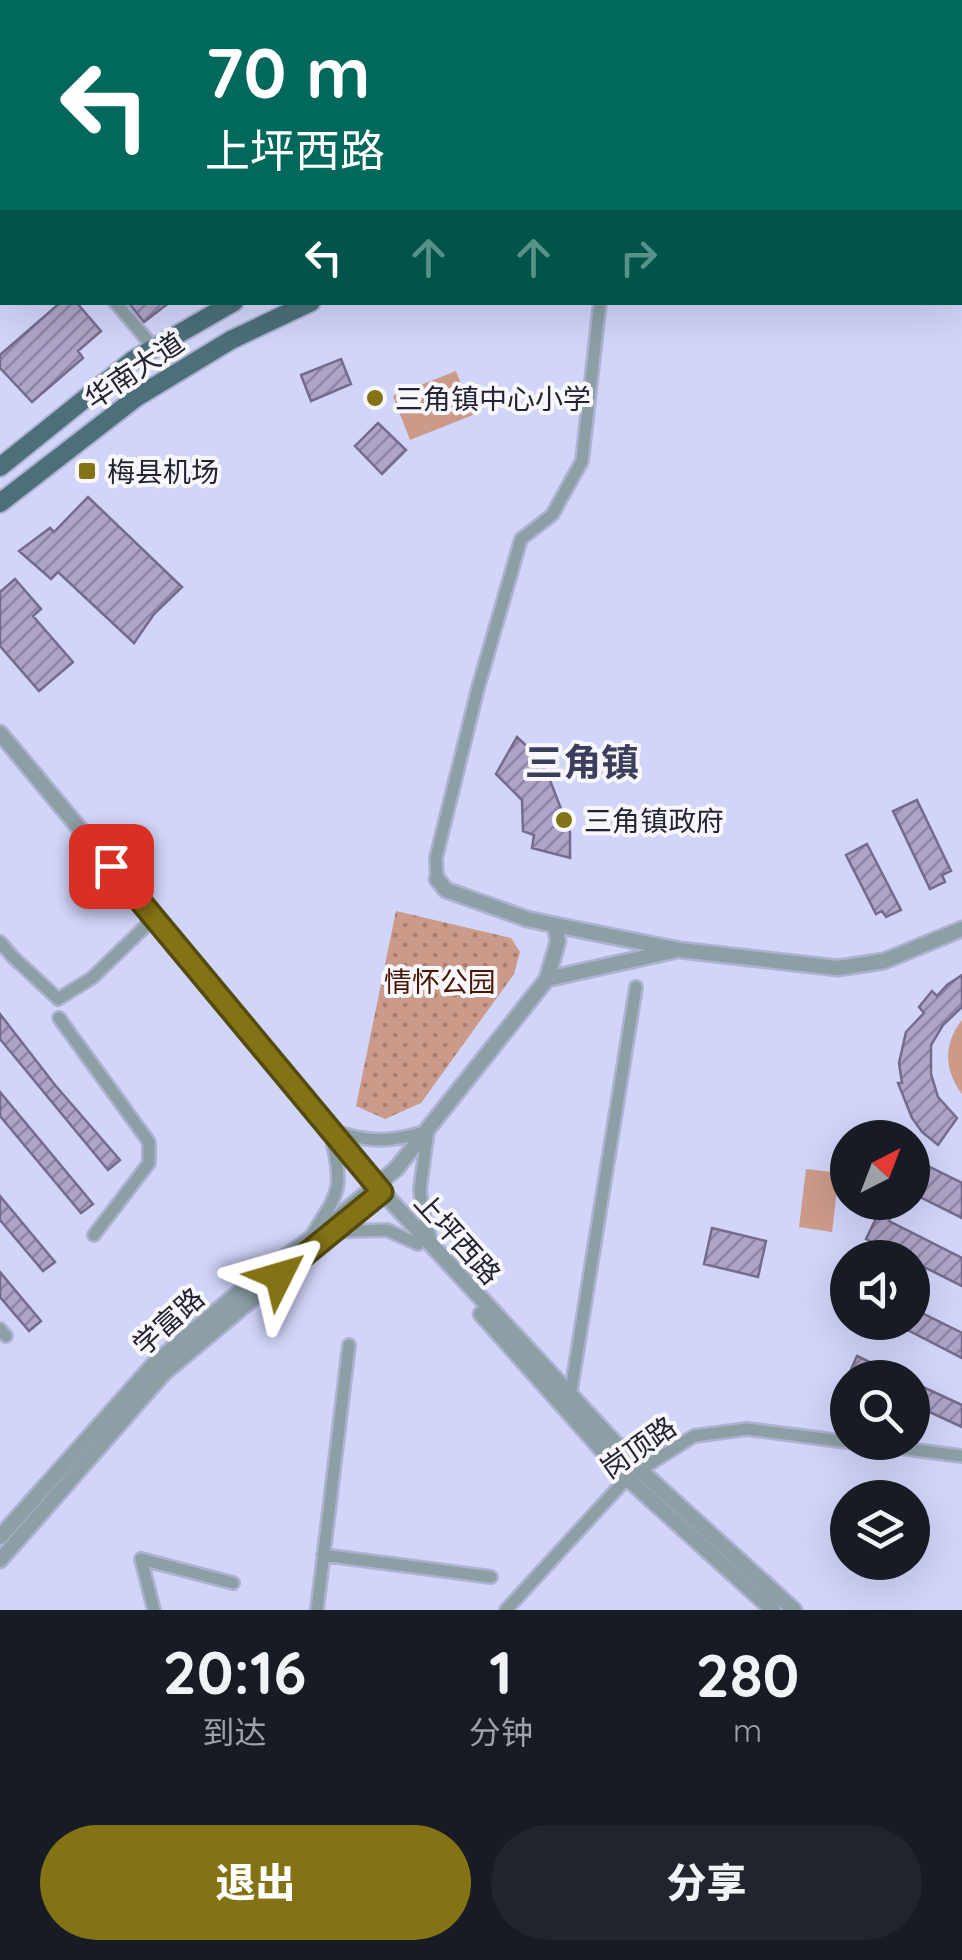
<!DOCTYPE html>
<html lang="zh">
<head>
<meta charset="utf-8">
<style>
  body { margin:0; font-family:Quicksand,"Noto Sans SC",sans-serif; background:#20242c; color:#f1f3f6; height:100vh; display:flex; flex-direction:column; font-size:38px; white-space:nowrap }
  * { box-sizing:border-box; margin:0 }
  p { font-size:32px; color:#9ea1a6 }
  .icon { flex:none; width:55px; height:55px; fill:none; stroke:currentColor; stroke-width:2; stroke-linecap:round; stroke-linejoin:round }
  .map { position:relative; height:1610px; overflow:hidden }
  .panel { display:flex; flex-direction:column; background:#171b24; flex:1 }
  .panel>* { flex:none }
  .guide { position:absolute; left:0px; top:0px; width:962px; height:305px; box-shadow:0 10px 40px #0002; background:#00695c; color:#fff; overflow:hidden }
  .needle { width:65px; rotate:42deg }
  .fabs { position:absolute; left:830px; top:1120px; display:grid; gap:20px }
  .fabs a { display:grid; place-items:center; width:100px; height:100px; border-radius:50%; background:#171b24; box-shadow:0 10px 40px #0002; font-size:50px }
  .pin { position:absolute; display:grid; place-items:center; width:85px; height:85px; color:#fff; margin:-42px; border-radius:20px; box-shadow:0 5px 15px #0006 }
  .me { position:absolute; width:110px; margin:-55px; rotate:50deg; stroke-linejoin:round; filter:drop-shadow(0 0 8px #0008) }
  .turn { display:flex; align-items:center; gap:35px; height:210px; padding:0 40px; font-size:45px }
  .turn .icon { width:130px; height:130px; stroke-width:2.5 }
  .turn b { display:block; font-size:70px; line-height:85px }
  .lanes { display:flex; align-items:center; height:95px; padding:0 40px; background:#0003; justify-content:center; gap:50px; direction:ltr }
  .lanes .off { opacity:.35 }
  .eta { display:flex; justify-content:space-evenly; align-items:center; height:170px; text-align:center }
  .eta b { font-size:60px; font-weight:800; line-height:70px }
  .primary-button { display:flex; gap:20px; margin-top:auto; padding:20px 40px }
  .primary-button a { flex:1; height:115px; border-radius:60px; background:#837315; color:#fff; font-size:40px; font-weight:800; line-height:115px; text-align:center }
  .primary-button a+a { background:#20242c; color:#f1f3f6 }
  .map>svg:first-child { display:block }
</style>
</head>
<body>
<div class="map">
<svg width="962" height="1610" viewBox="0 0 962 1610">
  <defs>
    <pattern id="park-dots" width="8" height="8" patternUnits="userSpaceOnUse" patternTransform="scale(2.5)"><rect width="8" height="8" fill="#cc9a89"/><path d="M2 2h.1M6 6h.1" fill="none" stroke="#a57d71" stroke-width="1.8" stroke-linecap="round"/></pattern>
    <pattern id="building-hatch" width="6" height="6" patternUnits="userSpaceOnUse" patternTransform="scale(2.5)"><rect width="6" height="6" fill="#aea4c7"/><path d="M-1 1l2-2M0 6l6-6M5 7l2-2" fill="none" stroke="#8d85a2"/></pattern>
  </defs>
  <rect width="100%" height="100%" fill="#d0d5f9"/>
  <!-- grass -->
  <path fill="#cc9a89" d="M456,371L473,415L410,440L393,396Z
    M962,1020V1094C944,1070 943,1044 962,1020Z
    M806,1169L839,1173L832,1232L799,1227Z"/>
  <!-- park -->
  <path fill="url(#park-dots)" d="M396,911L511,938L520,952L514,974L421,1103L385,1119L356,1106Z"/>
  <!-- building -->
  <path fill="url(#building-hatch)" stroke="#756b8c" stroke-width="2.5" d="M61,302H76L101,331L78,351L83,358L32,402L0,368V355Z
    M128,302H170L144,322Z
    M341,359L351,384L311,401L301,375Z
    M378,423L406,450L382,474L355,446Z
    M88,497L182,587L154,614L134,643L58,572L51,579L19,551L50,528L54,532Z
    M15,579L41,609L33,616L73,662L39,691L0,646V592Z
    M517,737L535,754L548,775L570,832V858L532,848L534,835L523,831L522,800L496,774Z
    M917,800L951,871L942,875L945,882L930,889L893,811Z
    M867,844L901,910L886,917L882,911L876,914L846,855Z
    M962,975V1007L943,1025L931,1045V1074L938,1097L957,1118L938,1145L922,1132L912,1118L898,1083H902L899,1063L906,1032L924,1013L919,1007L932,991L937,996L947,985Z
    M0,1014L55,1085L120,1160L108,1170L0,1039Z
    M0,1092L93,1204L81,1213L0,1116Z
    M912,1158L962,1183V1218L912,1193Z
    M0,1196L55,1262L43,1271L0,1220Z
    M884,1202H898L889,1221L962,1258V1286L912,1261V1258H905L866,1239Z
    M712,1228L766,1241L758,1277L704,1264Z
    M0,1272L41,1321L29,1331L0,1297Z
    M912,1308L962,1333V1358L892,1322H912Z
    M857,1356L903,1378H856L849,1374Z
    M912,1382L962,1405V1427L912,1404Z"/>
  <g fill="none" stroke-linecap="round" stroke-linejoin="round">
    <!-- minor casing -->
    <g stroke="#adb2d1" stroke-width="16">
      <path id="minor" d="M115,302L154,348
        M437,879L436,858L478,688L521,539L552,515L582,461L600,302
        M0,942L13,957L58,999L92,978L149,923
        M59,1018L149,1142V1163L94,1235
        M428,1130L420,1189L422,1209L432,1244
        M332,1131C370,1142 386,1143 425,1132
        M320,1232L387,1230L418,1244
        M311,1237C334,1197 345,1194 333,1145
        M0,1329L6,1336
        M570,1397L636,987
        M853,1442L962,1456
        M323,1555L491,1577
        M141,1559L233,1583
        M141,1559L154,1610
        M317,1610L349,1345
        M506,1610L627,1478L694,1436L747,1429L848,1442"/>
    </g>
    <!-- tertiary casing -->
    <g stroke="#adb2d1" stroke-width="19">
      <path id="tertiary" d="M788,2L791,0
        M0,216L2,215
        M0,733L377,1186L641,1471L794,1610
        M437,879L446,890L527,919L555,925L680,950L838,968L884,961L962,929
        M547,979L673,951
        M481,1314L627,1478L773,1610
        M0,1537L155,1363L250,1283L320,1232L396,1169L547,979L558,941L555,925
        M0,1560L164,1373L318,1244"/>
    </g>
    <!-- primary casing -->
    <g stroke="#adb2d1" stroke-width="22">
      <path id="primary" d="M960,149H962
        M960,164L962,165
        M0,467L133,360L234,302
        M0,503L137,397L231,340L311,302"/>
    </g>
    <!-- trunk casing -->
    <g stroke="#adb2d1" stroke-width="25">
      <path id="trunk" d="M960,108L962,106"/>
    </g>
    <!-- minor -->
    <use href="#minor" stroke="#8c9fa5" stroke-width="11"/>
    <!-- tertiary -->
    <use href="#tertiary" stroke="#8c9fa5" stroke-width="14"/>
    <!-- primary -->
    <use href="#primary" stroke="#4c6f7a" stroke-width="18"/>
    <!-- trunk -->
    <use href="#trunk" stroke="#406672" stroke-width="20"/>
  </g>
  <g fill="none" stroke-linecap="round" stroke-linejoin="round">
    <!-- route casing -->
    <g stroke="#554b0e" stroke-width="25">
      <path id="route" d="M111,866L382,1192L279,1276"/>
    </g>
    <!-- route -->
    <use href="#route" stroke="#837315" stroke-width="18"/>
  </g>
  <!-- markers -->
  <g fill="#837315" stroke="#f8f8fc" stroke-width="4">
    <circle cx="375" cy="398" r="10"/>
    <rect x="77" y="461" width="20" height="20" rx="5"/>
    <circle cx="564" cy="820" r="10"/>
  </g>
  <g text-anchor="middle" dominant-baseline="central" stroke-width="8" stroke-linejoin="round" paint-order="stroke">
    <!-- street labels -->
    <g font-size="28" fill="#222432" stroke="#f8f8fc">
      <text transform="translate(134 370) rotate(-34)">华南大道</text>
      <text transform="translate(458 1238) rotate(48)">上坪西路</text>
      <text transform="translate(168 1321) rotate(-42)">学富路</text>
      <text transform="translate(638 1447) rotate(-35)">岗顶路</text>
    </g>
    <!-- poi labels -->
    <g font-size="28" fill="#222432" stroke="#f8f8fc" text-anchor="start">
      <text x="395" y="398">三角镇中心小学</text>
      <text x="107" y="471">梅县机场</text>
      <text x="584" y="820">三角镇政府</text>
    </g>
    <!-- park labels -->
    <g font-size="28" fill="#4a1705" stroke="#f8f8fc">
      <text x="440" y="981">情怀公园</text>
    </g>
    <!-- district labels -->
    <g font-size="38" font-weight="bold" fill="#3c3f5c" stroke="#f8f8fc">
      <text x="582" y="762">三角镇</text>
    </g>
  </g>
</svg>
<div class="fabs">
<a><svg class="needle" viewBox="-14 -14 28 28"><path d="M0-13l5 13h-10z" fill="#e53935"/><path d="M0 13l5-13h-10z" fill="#9ea1a6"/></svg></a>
<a><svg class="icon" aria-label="sound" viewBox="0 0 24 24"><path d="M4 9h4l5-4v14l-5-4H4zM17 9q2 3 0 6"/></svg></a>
<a><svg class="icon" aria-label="search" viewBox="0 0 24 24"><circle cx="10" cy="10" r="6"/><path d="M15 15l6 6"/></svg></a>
<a><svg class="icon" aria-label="layers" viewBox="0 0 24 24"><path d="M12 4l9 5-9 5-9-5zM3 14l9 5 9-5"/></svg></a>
</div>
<div class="pin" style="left:111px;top:866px;background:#d93025"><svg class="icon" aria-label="arrive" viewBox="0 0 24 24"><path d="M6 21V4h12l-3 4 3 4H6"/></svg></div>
<svg class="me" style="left:279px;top:1276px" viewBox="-20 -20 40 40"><path d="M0-17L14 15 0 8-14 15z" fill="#837315" stroke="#fff" stroke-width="4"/></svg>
<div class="guide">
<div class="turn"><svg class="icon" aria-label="left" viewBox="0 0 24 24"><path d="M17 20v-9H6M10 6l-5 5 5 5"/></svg><div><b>70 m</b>上坪西路</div></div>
<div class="lanes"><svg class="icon" aria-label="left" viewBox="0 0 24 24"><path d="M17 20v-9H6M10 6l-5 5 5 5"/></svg><svg class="icon off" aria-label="ahead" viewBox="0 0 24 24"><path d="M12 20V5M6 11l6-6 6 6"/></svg><svg class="icon off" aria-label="ahead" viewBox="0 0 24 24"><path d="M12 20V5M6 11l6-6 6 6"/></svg><svg class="icon off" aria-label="right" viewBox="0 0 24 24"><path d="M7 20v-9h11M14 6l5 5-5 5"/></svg></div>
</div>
</div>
<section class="panel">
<div class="eta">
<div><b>20:16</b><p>到达</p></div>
<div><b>1</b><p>分钟</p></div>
<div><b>280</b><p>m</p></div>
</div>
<div class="primary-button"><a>退出</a><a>分享</a></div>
</section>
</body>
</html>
